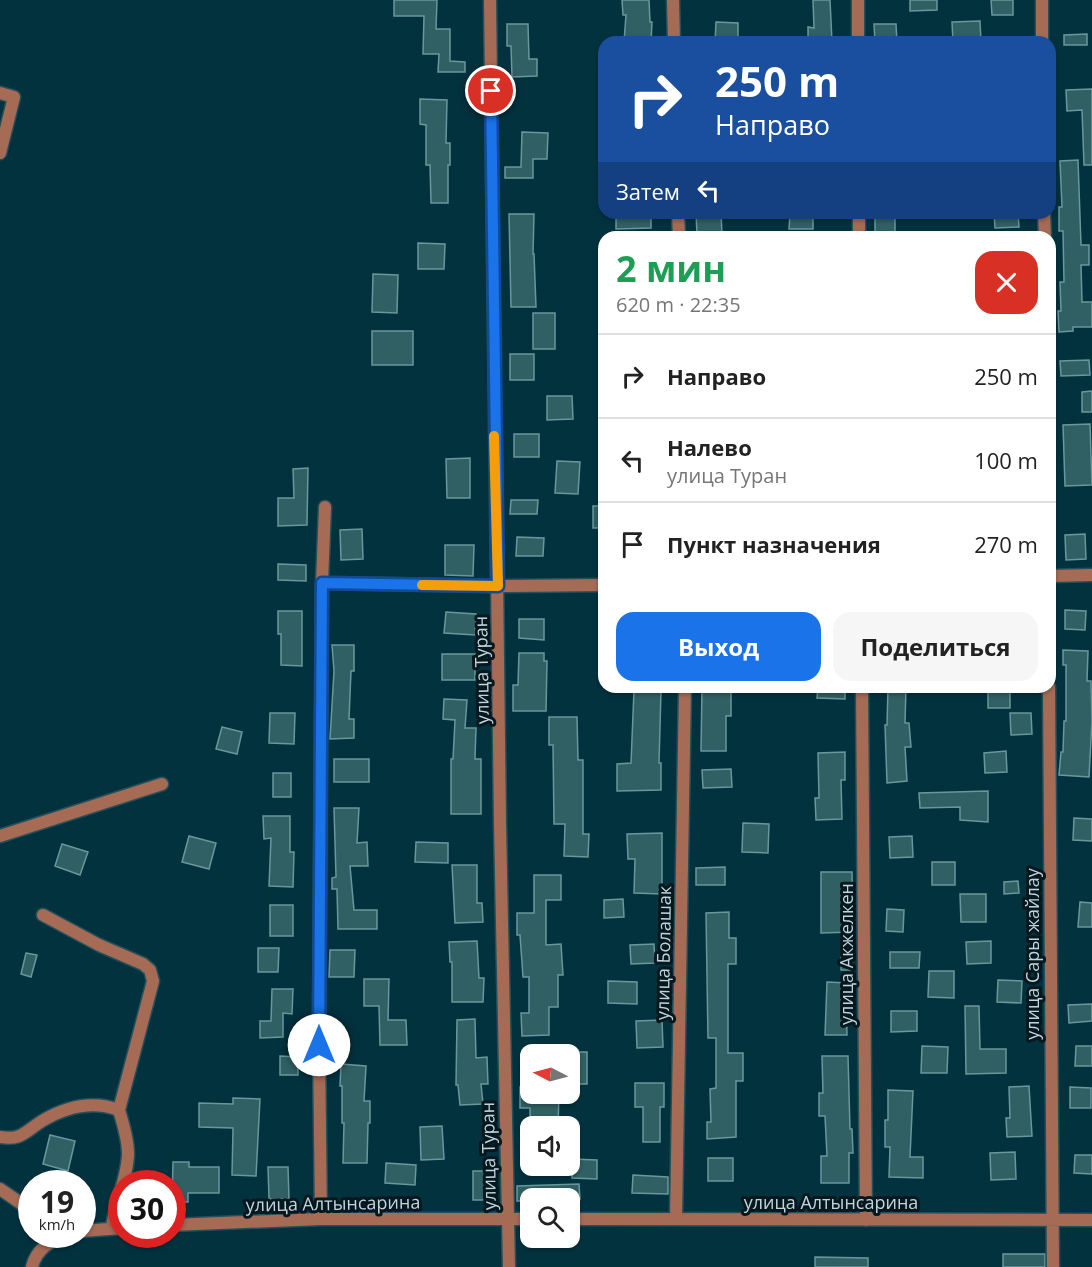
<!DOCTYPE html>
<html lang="ru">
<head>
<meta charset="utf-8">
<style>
  body { margin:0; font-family:"Open Sans",sans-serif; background:#f6f6f6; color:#222; height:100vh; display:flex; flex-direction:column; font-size:22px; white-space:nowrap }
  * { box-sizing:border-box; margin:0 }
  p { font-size:20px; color:#767676 }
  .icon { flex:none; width:33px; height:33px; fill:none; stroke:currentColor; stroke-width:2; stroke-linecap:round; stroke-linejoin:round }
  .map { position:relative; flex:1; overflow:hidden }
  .details { position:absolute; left:598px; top:231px; width:458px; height:462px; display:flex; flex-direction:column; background:#fff; border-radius:18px; box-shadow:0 2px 4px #0004 }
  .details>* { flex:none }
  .banner { position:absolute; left:598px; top:36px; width:458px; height:183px; border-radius:18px; box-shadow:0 2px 4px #0004; background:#1a4fa0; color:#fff; overflow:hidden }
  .needle { width:39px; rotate:276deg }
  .fabs { position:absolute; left:520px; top:1044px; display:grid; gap:12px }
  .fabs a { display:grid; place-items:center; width:60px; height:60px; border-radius:12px; background:#fff; box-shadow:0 2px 4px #0004; font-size:30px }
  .speed { position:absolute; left:18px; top:1170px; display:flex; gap:12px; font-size:30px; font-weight:700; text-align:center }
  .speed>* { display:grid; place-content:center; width:78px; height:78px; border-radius:50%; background:#fff; box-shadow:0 2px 4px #0004; line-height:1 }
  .speed small { font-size:15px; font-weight:400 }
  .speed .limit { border:9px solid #d22; background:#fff; color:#111 }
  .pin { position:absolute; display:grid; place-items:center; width:51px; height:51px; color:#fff; margin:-26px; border:3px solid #fff; border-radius:50%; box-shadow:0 2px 6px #0007 }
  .me { position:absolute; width:66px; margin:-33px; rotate:0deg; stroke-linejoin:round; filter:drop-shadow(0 0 4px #0008) }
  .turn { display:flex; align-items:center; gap:21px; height:126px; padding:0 18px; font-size:27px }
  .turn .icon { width:78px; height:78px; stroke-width:2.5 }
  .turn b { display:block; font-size:42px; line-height:51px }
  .then { display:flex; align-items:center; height:57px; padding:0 18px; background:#0003; gap:12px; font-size:22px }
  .round { display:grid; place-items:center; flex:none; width:63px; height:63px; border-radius:18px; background:#f6f6f6 }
  .headline { display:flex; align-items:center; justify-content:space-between; height:102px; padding:0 18px }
  h1 { font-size:36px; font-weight:700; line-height:45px; color:#1e9e55 }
  .cta { display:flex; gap:12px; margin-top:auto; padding:12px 18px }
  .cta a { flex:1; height:69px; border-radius:18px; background:#1a73e8; color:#fff; font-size:24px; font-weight:700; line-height:69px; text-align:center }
  .cta a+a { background:#f6f6f6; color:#222 }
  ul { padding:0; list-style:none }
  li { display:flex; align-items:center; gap:18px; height:84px; padding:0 18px; border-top:2px solid #e0e0e0 }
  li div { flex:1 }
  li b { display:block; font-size:22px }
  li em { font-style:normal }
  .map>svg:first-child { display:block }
</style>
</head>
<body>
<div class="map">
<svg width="1092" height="1267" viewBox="0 0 1092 1267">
  <rect width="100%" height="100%" fill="#03323f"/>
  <!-- building -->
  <path fill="#306063" stroke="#68989c" stroke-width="1.5" d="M394,0H437L436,29H450V61L465,62V72H438L439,54H423L424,16H394Z
    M622,0H649L650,22H652L651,42H624L626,15H623Z
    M813,0H830L832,42H808V27L814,28Z
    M910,0H937V10L910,11Z
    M991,0H1013V15H992Z
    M980,21L981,42H953L952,22Z
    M716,22L738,23V42H715Z
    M507,24H528L529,59H537V76L512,77L511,46H507Z
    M874,24H896L897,42H875Z
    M1087,34V45H1064V35Z
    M1092,89V165H1084L1082,110L1067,111L1066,90Z
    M420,99L447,100L446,143H450V165H448V203H431L430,165H426V125L420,124Z
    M522,132L548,133L547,159H533V178H505V167H521Z
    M1078,160L1081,245H1089V265H1081L1082,302H1092V327H1073V331L1059,332L1058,311H1061L1060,282H1064L1063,231H1059V207H1062L1060,161Z
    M616,213H651V228L616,229Z
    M696,213H721L722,235H697Z
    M790,213H813V229H789Z
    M994,213H1018L1019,227L995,228Z
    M509,214H534L533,254H534L536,307H511Z
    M875,216H895V233H875Z
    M418,243L445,244L444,269H418Z
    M373,274L398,275L397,313L372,312Z
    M533,313H555V349H533Z
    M372,331H413V365H372Z
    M510,354H534V380H510Z
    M1089,360L1090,375L1061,376L1060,361Z
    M1092,391V412H1082V392Z
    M547,396H572L573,419L547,420Z
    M1090,424L1092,485L1065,486L1063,425Z
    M514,434H539V457H514Z
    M470,458V498H447L446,459Z
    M557,461L580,462L578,494L555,493Z
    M308,468L307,525L278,526V498H294L293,469Z
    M511,500H538L537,514H510Z
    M593,506H604V528H593Z
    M362,529L363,559L341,560L340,530Z
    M1085,534L1086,559L1066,560L1065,535Z
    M517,537L544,538L543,556H516Z
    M445,545H474L473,576L445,575Z
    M278,564L306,565V581L278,580Z
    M1065,610L1086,611L1085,630L1065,629Z
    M278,611H302V666L281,665V634H278Z
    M446,612L476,614L475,635L444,633Z
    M519,619H544V640L519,638Z
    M332,645H354V671H351L349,719H354V738L330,739L334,671Z
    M1063,650L1088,651L1087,681H1091L1092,721L1089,777L1059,775L1061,752H1063L1064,721H1066V665H1063Z
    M519,653H544V661H547L546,711H513V685H518Z
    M442,654H475V680H442Z
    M702,687H731V716H726V751H701Z
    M818,687H845V699L817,698Z
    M888,687H906L905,723H909L911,747H905L907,781L887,783L885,725H887Z
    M988,689H1010V708H988Z
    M634,690L661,691L659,763H661V790L617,791V764L631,763Z
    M444,699L467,700L465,728H476L475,759H481V814H451V759H453L455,720L443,719Z
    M270,713H295L294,744L269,743Z
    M1010,713H1031L1032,734L1011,735Z
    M549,717H577L578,760H583V834H589L588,857L564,856L565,824H554L553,745H549Z
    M222,727L242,732L237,754L216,749Z
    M1006,751L1007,772L985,773L984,753Z
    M845,752V780H841L842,819L816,820L815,798H819L818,753Z
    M334,759H369V782H334Z
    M731,769L732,787L703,788L702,770Z
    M273,773H291V797H273Z
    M988,791V822L960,820V807L920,808L919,793Z
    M334,808H359L357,843L367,842L368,866H350L354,910H377V929H338L337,889H332V878L336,877Z
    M263,816H290V852H294L293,887L269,886L271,838L264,839Z
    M1074,818L1092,819V841L1073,840Z
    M743,823L769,824L768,853L742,852Z
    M662,833V894L634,893L635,859H628L627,834Z
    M189,836L216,843L209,869L182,862Z
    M912,836L913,857L890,858L889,837Z
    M416,842L448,843V863L415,862Z
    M62,844L88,852L80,875L55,866Z
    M932,862H955V885H932Z
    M452,865H477V903H482L483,922L455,923Z
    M725,867V885H696V868Z
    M821,872H852L853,932L821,933Z
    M534,875H561V900H546V945L561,944L563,975H558V1007H549V1035L522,1036L521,1013H529V977H523L520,935H517V913H534Z
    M1018,881L1019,893L1004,894V882Z
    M960,894H986V922H961Z
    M623,899L624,917L604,918V900Z
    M1080,902L1092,903V927H1078Z
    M270,905H293V936H270Z
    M887,909L904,910L903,932L886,931Z
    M729,912V938H736V964H728V1053H743V1081H736V1137L707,1139V1122H711L710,1089L716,1088V1038H708L706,913Z
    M477,941L479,978H484L483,1002H452V962H450L449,942Z
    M991,941V963L967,964L966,942Z
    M654,944L655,963L631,964L630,945Z
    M258,948H279L278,972H258Z
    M330,950H355L354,977H329Z
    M890,952H920L919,968H890Z
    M26,953L37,955L31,977L21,974Z
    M841,956H852L851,970H841Z
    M929,971H954V998L928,997Z
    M364,979H389L388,1020H406L407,1045H380L379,1006H364Z
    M998,980L1022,981L1021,1003L997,1002Z
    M608,981L637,982V1004L608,1003Z
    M827,982L849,983L848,1004H846L847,1035H825Z
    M272,989H293L292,1014L283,1013V1037L260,1038V1021H271Z
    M1092,1004V1021L1069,1023L1068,1005Z
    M965,1006H979L980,1049H1006V1073L966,1074Z
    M891,1011H917V1031L891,1032Z
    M475,1019L476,1058L487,1057L488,1084H481L483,1104L460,1105L458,1085H456L457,1020Z
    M662,1020L663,1047L637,1048L636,1021Z
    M922,1046L948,1047L947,1073H921Z
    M1076,1046H1092V1066H1075Z
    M570,1052H587V1084H570Z
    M280,1056L298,1057V1075H280Z
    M822,1056H848L850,1129H852L853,1153H849V1183H821V1156H827L825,1116H819V1093H823Z
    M341,1064L366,1066L364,1101H370V1123H368L367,1163H343L344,1123H342V1086H340Z
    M635,1083H664V1107H660V1142H643V1107H635Z
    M1029,1086L1032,1136L1007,1137L1006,1118H1010L1009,1087Z
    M520,1087H531V1094H559L558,1126H530V1108H520Z
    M1070,1087L1091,1088V1108H1070Z
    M888,1090L913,1091L910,1157H923V1178L889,1177L890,1147H885V1120H888Z
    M233,1098L260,1099L256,1176L232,1175L233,1128L199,1127V1103L233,1104Z
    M442,1126L444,1159L421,1160L420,1127Z
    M50,1135L75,1141L68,1171L43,1164Z
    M1015,1152L1016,1179L991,1180L990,1153Z
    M1075,1155H1092V1174L1074,1173Z
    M708,1158H733V1181H708Z
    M572,1159L597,1160V1179L572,1178Z
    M173,1162H189V1167H219V1193H188V1202H172Z
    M386,1163L416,1165L415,1185L385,1183Z
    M268,1167H288L289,1199H269Z
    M473,1171H486L487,1200H473Z
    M633,1175L668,1177V1194L632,1193Z
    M579,1184L580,1199L531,1198V1201H517V1186Z
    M1003,1254H1045V1267H1003Z
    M815,1257L868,1258V1267H815Z"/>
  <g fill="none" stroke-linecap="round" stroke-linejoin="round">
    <!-- minor casing -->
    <g stroke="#254f5b" stroke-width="15">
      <path id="minor" d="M490,0L500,824L509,1267
        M673,0L674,42
        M858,0V42
        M1042,0V42
        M0,93L14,97L0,153
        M678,213L679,237
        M859,213V237
        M1044,213L1045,237
        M1050,576L1092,575
        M322,583L498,586L604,585
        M862,687L866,1220
        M1049,687L1053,1267
        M0,836L162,784
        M43,915L99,945L143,964L150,970L153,981L119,1110
        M0,1137C21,1141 26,1131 42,1121C67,1106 92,1100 119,1110C123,1124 128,1138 128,1153C128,1178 114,1203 112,1228
        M0,1189L32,1211
        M321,1219L319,1045L322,583L325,507
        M570,1219L1092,1220
        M676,1219L685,687
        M172,1225L321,1219H531
        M82,1231L122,1228
        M32,1267C36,1249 53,1239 69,1234"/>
    </g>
    <!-- minor -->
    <use href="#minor" stroke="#a66b55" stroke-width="12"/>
  </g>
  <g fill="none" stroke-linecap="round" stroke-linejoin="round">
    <!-- route casing -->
    <g stroke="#114b97" stroke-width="15">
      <path id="route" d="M319,1045L322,583L498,586L491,91"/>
    </g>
    <!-- route -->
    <use href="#route" stroke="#1a73e8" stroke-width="10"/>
    <!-- slow -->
    <path stroke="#f59e0b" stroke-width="10" d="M422,585L498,586L494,436"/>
  </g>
  <g text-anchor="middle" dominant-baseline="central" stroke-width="6" stroke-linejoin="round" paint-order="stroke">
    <!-- street labels -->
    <g font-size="18" fill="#c0d5dd" stroke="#06171d">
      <text transform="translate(481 670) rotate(-91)">улица Туран</text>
      <text transform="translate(663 953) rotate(-89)">улица Болашак</text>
      <text transform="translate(846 954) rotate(-90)">улица Акжелкен</text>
      <text transform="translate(1032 954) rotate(-90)">улица Сары жайлау</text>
      <text transform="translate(488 1156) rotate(-91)">улица Туран</text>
      <text x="831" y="1202">улица Алтынсарина</text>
      <text transform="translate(333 1203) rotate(-1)">улица Алтынсарина</text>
    </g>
  </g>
</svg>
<div class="fabs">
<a><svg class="needle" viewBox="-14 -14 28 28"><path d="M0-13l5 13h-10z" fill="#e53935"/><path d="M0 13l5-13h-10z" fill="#767676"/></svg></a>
<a><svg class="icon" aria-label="sound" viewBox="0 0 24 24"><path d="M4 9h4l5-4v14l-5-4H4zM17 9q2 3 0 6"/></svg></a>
<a><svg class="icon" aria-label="search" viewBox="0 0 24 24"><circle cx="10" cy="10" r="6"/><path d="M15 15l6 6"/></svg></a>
</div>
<div class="speed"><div>19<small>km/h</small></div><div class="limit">30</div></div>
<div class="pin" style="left:491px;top:91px;background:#d93025"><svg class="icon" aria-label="arrive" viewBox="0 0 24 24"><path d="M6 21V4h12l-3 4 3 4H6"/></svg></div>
<svg class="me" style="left:319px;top:1045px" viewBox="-20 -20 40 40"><circle r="19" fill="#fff"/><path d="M0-13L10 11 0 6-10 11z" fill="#1a73e8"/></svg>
<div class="banner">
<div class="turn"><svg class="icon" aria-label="right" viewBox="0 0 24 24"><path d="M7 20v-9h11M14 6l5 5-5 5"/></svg><div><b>250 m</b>Направо</div></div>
<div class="then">Затем<svg class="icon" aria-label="left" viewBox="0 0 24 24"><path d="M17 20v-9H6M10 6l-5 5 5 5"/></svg></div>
</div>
<section class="details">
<div class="headline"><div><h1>2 мин</h1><p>620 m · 22:35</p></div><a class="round" style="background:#d93025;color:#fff"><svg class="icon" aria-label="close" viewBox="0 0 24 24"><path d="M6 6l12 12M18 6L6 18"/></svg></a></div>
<ul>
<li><svg class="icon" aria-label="right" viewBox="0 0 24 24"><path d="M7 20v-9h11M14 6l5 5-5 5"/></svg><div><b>Направо</b></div><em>250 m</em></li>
<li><svg class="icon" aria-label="left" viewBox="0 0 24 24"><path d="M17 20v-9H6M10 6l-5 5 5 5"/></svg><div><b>Налево</b><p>улица Туран</p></div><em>100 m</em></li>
<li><svg class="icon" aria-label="arrive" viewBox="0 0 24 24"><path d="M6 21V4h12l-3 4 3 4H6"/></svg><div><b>Пункт назначения</b></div><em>270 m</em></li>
</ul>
<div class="cta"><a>Выход</a><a>Поделиться</a></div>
</section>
</div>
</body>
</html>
